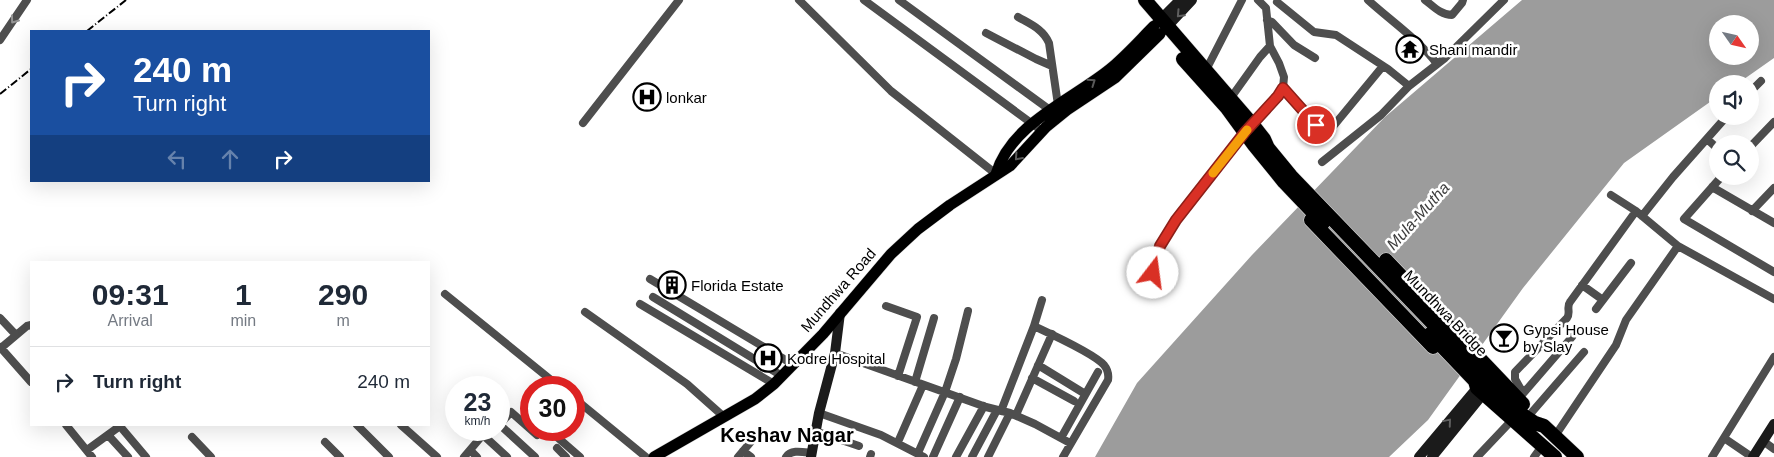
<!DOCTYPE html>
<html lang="en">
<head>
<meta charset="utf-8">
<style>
  body { margin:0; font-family:Helvetica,sans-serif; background:#f2f2f3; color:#1f2937; height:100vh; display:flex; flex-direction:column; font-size:19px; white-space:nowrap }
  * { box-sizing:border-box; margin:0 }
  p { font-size:16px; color:#747a83 }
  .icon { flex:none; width:28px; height:28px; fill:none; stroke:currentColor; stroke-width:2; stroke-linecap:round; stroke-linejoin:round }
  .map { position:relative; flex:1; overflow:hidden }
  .side { position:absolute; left:30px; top:261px; width:400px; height:165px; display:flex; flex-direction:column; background:#fff; border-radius:0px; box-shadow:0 5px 20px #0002 }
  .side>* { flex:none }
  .hud { position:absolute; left:30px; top:30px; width:400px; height:152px; border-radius:0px; box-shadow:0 5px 20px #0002; background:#1a4fa0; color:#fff; overflow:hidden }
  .needle { width:32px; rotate:124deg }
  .controls { position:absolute; left:1709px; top:15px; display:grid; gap:10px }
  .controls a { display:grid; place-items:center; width:50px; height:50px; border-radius:50%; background:#fff; box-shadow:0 5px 20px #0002; font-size:25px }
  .speed { position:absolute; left:445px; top:376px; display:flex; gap:10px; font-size:25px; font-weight:700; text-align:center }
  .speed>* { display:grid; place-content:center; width:65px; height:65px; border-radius:50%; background:#fff; box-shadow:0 5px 20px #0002; line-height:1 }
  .speed small { font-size:12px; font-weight:400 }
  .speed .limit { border:8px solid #d22; background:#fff; color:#111 }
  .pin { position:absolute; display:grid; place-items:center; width:42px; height:42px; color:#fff; margin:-21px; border:2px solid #fff; border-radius:50%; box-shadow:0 1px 5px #0007 }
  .me { position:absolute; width:55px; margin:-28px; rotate:15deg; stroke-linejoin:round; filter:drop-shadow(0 0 4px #0008) }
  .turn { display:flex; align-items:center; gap:18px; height:105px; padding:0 20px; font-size:22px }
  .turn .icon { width:65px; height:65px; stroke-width:2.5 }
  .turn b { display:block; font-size:35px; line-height:42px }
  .lanes { display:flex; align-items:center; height:48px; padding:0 20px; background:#0003; justify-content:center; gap:25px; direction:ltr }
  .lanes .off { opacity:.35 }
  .eta { display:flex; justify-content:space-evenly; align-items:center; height:85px; text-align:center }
  .eta b { font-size:30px; font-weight:700; line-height:35px }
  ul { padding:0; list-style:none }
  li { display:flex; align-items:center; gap:15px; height:70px; padding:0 20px; border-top:1px solid #e0e1e3 }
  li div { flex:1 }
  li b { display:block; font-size:19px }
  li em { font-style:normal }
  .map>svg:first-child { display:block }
</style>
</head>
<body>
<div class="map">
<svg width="1774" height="457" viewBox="0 0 1774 457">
  <rect width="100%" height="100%" fill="#fff"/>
  <!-- water -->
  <path fill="#9c9c9c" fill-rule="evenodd" d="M1522,0H1774V58L1737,84H1718L1717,97L1624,163L1523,288L1428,420L1389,457H1095L1137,383L1252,255L1385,117ZM1718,24H1750V56H1718Z"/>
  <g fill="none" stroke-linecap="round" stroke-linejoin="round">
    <!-- primary casing -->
    <g stroke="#dbdbdb" stroke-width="12">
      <path id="primary" d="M996,174C1011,123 1072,100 1110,69C1126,56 1140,40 1154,26
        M654,457L755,399L774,384L823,334L891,254L918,229L950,205L1010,166L1046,127L1067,110L1115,78L1160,34"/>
    </g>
    <!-- highway casing -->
    <g stroke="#dbdbdb" stroke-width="15">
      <path id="highway" d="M1145,0L1253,125L1264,139L1268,148L1291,176L1517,411L1535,423L1544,426L1577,457
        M1183,59L1227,108L1254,145L1284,182L1323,223
        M1311,220L1433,347
        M1386,260L1523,404
        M1430,334L1475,381L1477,388L1555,457"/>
    </g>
    <!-- street -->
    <path stroke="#4e4e4e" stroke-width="8" d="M799,0L891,91L996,174
      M864,0L1042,131
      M899,0L1050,110
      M1368,0C1391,21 1418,39 1437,64
      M1425,0C1433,6 1441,15 1452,15L1462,3L1463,0
      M1277,2L1314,32L1336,35L1388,69L1409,86
      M1018,17C1030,24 1043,29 1049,43L1058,105
      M1267,20L1272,22L1294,45L1315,58
      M986,33L1036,59L1052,66
      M0,40L27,0
      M1206,70L1242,0
      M1283,88L1326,135L1383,66
      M1750,92L1761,81
      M1230,99L1260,57L1270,46
      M583,123L679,0
      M1707,139L1718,149
      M1750,147L1774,122
      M1322,162L1381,115L1409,86L1445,58L1504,0
      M1722,176L1684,219L1774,272
      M1712,187L1774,223
      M1611,195L1636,211L1678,246L1774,299
      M1752,211L1774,188
      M1642,216L1673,177L1727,116
      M650,279L794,365
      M1582,285L1603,300
      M1148,286L1160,246L1176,220L1245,132L1278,96L1283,88L1284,77L1279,63L1270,46L1266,8L1258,0
      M445,294L561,388
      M653,297L782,376
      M640,304L774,384
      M886,306L917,317L898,376
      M1596,309L1631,263
      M585,312L687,384L723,416
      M0,318L16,335
      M1034,326C1049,333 1095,354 1104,365C1108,370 1109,374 1108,380L1063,457
      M0,347L31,382
      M1,348L27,326L31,325
      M835,353L986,407L1010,413L1035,424L1070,443
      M1038,365L1082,392
      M1032,378L1074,401
      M915,382L934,318
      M1523,393L1515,379V372L1567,318C1571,313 1566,307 1570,302L1636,211
      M1521,396L1572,337
      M574,398L646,457
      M1001,411L1034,326L1042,300
      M1532,412L1584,352
      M819,413L881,435L924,457
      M1016,415L1052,334
      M499,424L535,457
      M500,424L511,412L537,435L541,430
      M66,425L92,457
      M119,425L146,457
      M357,425L389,457
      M401,425L437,457
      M549,430L580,457
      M815,431L859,446
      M108,435L128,457
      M483,435L507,457
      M1555,436L1616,345L1626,320L1678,246
      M192,437L211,457
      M1061,438L1098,372
      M1724,438L1752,457
      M1763,441L1774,449
      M325,442L340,457
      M898,442L923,385
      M557,448L566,457
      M87,450L120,426
      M470,450L477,457
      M743,451L751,457
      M918,453L945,392L956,359L968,311
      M464,457L487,430
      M738,457L760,431
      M786,457C791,449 803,452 812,453
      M870,457L871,454
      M933,457L960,397
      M956,457L984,406
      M972,457L997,410
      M988,457L1010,413
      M1477,457L1513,419
      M1534,457L1542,446
      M1712,457L1774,357"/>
    <!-- secondary -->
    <path stroke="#1b1b1b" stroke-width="10" d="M1157,23L1180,0
      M1164,30L1192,0
      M811,457L819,413L835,353L840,313
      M1419,457L1477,388
      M1432,457L1483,394
      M1753,457L1774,424"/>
    <!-- primary -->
    <use href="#primary" stroke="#000" stroke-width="11"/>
    <!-- highway -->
    <use href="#highway" stroke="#000" stroke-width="14"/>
    <!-- rail -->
    <path stroke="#000" stroke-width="2" stroke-dasharray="8 2.5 1 2.5" stroke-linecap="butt" d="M87,31L126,0
      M0,94L31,69"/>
  </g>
  <!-- one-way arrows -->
  <defs><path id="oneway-chevron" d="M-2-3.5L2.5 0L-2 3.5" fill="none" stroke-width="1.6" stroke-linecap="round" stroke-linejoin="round" transform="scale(1.25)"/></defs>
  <g stroke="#5f5f5f">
    <use href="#oneway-chevron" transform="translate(1180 14) rotate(133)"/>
    <use href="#oneway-chevron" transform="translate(1448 422) rotate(-50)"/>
  </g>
  <use stroke="#959595" href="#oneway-chevron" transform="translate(14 20) rotate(126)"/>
  <g stroke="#595959">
    <use href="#oneway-chevron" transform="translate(1092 82) rotate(-35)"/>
    <use href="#oneway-chevron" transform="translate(1018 157) rotate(132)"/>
  </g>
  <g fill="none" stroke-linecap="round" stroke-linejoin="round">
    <!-- route casing -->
    <g stroke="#8d1f18" stroke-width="12">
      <path id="route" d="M1153,273L1160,246L1176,220L1245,132L1278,96L1283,88L1316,125"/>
    </g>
    <!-- route -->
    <use href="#route" stroke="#d93025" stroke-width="9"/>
    <!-- slow -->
    <path stroke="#f59e0b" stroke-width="9" d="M1213,173L1247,130"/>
  </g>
  <!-- icons -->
  <defs>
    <g id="temple-ring" transform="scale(1.4375)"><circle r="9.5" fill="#fff" stroke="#000" stroke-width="1.5"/><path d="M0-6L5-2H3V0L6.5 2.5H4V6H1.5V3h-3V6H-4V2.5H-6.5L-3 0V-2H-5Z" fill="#000"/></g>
    <g id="hospital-ring" transform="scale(1.4375)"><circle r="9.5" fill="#fff" stroke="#000" stroke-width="1.5"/><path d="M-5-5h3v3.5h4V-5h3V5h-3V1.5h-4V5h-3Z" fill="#000"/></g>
    <g id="building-ring" transform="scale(1.4375)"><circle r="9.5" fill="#fff" stroke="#000" stroke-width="1.5"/><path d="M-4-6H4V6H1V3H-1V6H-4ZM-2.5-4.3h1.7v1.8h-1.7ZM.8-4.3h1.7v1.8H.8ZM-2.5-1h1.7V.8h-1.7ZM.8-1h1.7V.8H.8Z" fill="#000"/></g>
    <g id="bar-ring" transform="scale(1.4375)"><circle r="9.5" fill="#fff" stroke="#000" stroke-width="1.5"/><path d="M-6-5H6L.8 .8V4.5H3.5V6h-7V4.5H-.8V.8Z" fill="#000"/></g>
  </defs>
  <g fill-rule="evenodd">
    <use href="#temple-ring" x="1410" y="49"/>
    <use href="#hospital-ring" x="647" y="97"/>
    <use href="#building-ring" x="672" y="285"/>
    <use href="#bar-ring" x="1504" y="338"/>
    <use href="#hospital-ring" x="768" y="358"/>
  </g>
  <g text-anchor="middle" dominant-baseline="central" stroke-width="5" stroke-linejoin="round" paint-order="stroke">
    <!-- poi labels -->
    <g font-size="15" fill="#000" stroke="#fff" text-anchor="start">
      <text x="1429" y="49">Shani mandir</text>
      <text x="666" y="97">lonkar</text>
      <text x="691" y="285">Florida Estate</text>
      <text x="1523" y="329">Gypsi House<tspan x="1523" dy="17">by Slay</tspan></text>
      <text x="787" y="358">Kodre Hospital</text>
    </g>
    <!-- street labels -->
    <g font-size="15" fill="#000" stroke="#fff">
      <text transform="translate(838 290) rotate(-49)">Mundhwa Road</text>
      <text transform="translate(1446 313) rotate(46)">Mundhwa Bridge</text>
    </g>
    <!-- water labels -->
    <g font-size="16" font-style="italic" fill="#3d3d3d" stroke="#fff">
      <text transform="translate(1418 216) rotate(-48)">Mula-Mutha</text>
    </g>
    <!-- district labels -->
    <g font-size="20" font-weight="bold" fill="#000" stroke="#fff">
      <text x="787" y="435">Keshav Nagar</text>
    </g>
  </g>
</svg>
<div class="controls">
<a><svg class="needle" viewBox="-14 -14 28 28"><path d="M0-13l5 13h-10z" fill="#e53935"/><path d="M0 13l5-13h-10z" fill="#747a83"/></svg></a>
<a><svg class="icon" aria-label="sound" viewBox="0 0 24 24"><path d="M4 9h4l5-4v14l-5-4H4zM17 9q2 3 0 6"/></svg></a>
<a><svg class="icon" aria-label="search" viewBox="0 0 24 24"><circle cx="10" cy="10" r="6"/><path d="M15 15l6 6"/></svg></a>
</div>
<div class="speed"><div>23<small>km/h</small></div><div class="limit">30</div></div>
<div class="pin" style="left:1316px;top:125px;background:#d93025"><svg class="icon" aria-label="arrive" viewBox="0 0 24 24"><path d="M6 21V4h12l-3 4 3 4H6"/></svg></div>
<svg class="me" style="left:1153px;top:273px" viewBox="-20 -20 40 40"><circle r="19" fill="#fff"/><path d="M0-13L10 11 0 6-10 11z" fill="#d93025"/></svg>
<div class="hud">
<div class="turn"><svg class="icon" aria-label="right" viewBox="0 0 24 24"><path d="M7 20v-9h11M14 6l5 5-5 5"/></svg><div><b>240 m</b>Turn right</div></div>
<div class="lanes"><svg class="icon off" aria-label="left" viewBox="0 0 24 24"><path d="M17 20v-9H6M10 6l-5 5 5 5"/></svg><svg class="icon off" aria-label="ahead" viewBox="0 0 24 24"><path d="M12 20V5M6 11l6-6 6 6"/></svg><svg class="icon" aria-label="right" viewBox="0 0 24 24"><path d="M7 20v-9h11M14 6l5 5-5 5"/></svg></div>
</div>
<section class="side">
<div class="eta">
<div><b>09:31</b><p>Arrival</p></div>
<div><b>1</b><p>min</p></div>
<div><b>290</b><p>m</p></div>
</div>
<ul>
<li><svg class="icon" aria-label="right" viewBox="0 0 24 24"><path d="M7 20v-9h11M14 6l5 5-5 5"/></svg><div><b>Turn right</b></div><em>240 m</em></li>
</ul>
</section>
</div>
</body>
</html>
